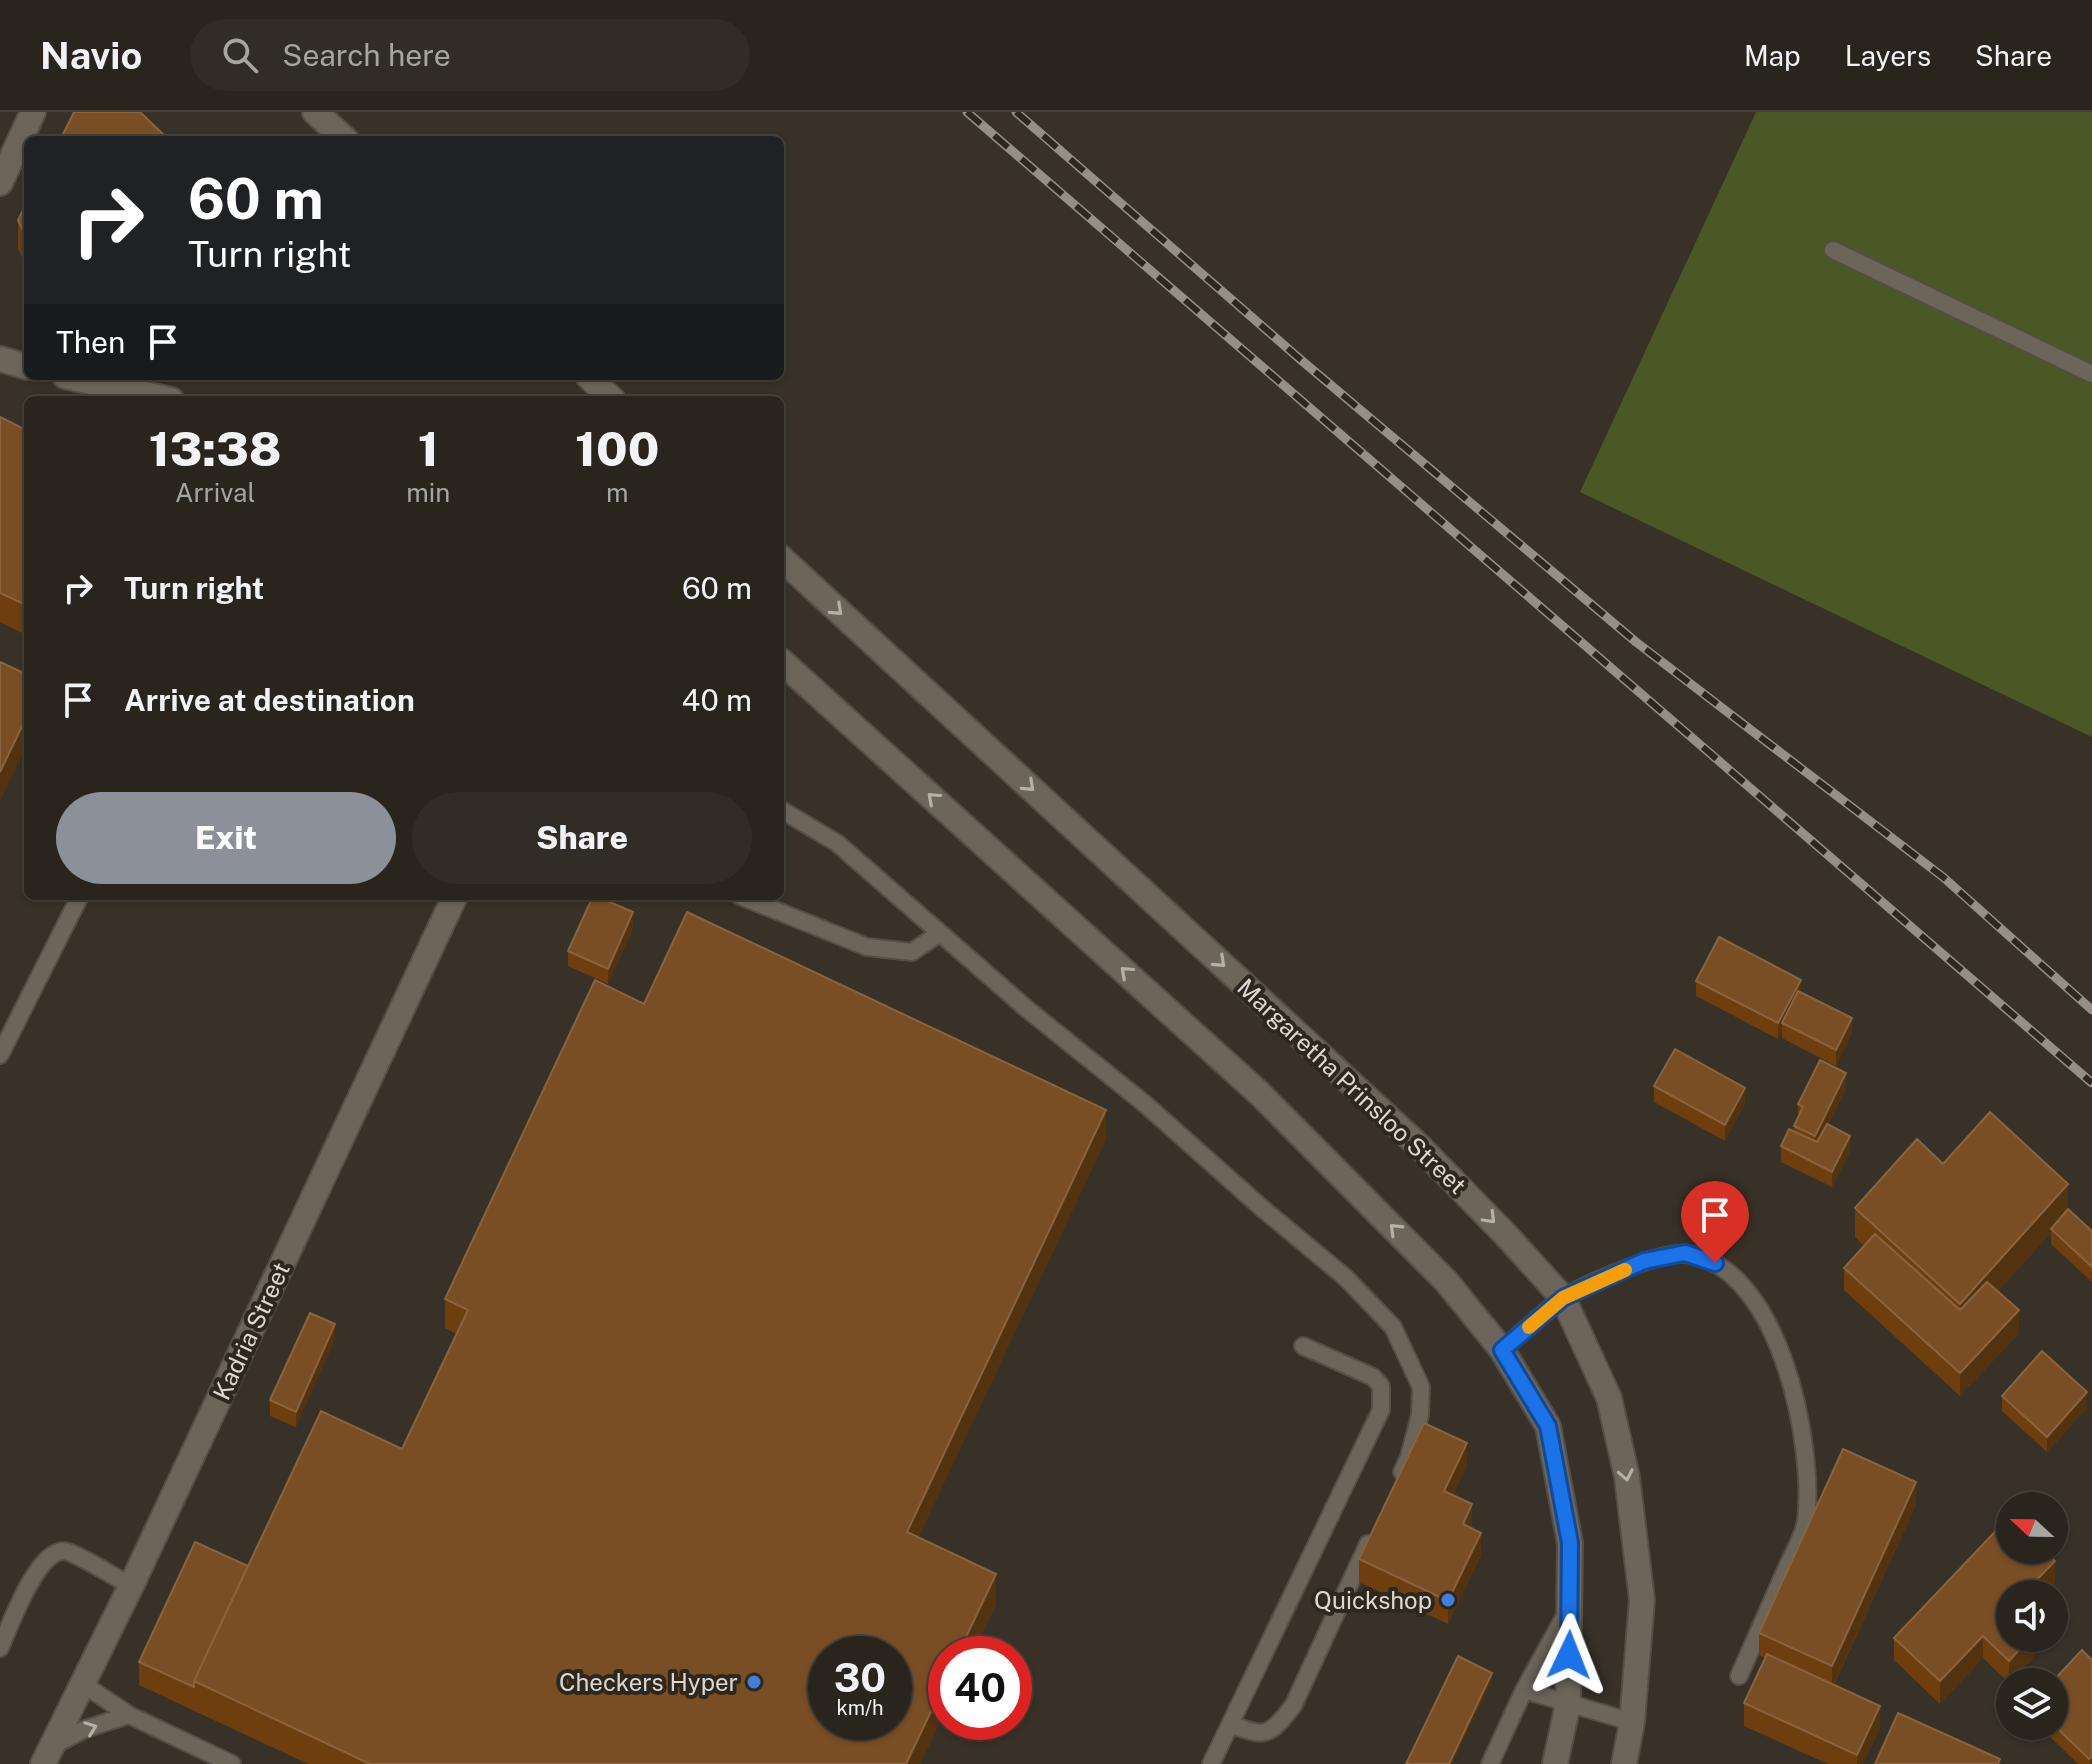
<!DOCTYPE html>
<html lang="en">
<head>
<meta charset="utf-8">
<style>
  body { margin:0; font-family:"Public Sans",sans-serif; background:#312d26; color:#f1f3f6; height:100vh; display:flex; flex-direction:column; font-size:30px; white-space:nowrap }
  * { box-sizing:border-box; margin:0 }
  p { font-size:26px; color:#a5a5a4 }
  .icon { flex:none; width:44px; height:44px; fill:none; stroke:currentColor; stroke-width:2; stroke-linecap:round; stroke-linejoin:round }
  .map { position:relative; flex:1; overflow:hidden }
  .details { position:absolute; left:24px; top:284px; width:760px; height:504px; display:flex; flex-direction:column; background:#29251d; border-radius:12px; box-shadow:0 2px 6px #0004,0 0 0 2px #45423b }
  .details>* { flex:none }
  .top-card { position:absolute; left:24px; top:24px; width:760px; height:244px; border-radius:12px; box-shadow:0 2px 6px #0004,0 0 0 2px #45423b; background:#202124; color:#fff; overflow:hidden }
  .needle { width:52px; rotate:292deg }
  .controls { position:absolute; left:1996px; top:1380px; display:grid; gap:16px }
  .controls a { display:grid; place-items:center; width:72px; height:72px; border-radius:50%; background:#29251d; box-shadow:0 2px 6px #0004,0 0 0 2px #45423b; font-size:40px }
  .speed { position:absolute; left:808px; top:1524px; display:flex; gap:16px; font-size:40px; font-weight:700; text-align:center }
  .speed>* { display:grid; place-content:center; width:104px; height:104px; border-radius:50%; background:#29251d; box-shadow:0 2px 6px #0004,0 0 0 2px #45423b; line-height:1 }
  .speed small { font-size:20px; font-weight:400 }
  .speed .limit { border:12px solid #d22; background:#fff; color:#111 }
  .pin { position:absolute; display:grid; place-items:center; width:68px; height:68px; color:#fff; margin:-82px -34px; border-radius:50% 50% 50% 0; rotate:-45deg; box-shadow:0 0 8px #0007 }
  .pin .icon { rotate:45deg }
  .me { position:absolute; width:88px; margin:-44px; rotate:2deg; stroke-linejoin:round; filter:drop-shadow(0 0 6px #0008) }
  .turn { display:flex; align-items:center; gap:28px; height:168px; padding:0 32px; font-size:36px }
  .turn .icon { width:104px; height:104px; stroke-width:2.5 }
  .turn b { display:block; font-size:56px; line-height:68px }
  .then { display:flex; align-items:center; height:76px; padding:0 32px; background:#0003; gap:16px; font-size:30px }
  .eta { display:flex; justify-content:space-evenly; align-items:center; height:136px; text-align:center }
  .eta b { font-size:48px; font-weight:800; line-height:56px }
  .cta { display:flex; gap:16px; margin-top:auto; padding:16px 32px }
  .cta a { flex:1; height:92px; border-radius:48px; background:#8c9099; color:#fff; font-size:32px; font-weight:800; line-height:92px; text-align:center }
  .cta a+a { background:#312d26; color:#f1f3f6 }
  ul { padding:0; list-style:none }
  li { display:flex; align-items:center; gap:24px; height:112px; padding:0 32px }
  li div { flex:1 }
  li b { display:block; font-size:30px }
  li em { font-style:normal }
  header { display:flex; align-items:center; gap:48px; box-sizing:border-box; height:112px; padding:0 40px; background:#29251d; border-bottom:2px solid #45423b }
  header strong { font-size:38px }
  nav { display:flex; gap:44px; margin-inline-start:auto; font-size:28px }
  .search { width:560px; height:72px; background:#312d26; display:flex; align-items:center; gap:20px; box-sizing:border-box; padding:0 28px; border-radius:44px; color:#a5a5a4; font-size:30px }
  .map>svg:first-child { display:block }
</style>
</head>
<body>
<header>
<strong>Navio</strong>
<div class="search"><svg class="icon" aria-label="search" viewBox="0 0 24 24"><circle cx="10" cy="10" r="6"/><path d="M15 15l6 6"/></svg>Search here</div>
<nav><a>Map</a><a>Layers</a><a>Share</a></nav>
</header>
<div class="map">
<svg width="2092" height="1652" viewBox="0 0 2092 1652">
  <rect width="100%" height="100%" fill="#373127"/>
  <!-- green -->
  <path fill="#4b5724" d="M1756,0H2092V625L1580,380Z"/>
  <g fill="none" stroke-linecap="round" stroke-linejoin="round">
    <!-- service casing -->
    <g stroke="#544e46" stroke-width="20">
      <path id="service" d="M1833,138L2092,262
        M780,697L837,731L1027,897L1145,992L1263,1097L1346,1166L1393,1215L1421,1275L1420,1303L1409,1345L1402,1360
        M740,784L867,835L912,840L940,821
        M0,943L80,784
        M1502,1238C1522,1221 1541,1202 1562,1187C1585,1172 1660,1139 1686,1142C1780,1153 1815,1333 1806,1409C1804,1423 1794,1440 1788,1453C1772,1490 1755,1527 1739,1564
        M0,1536C10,1514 36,1439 64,1439C75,1440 118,1467 131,1474
        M83,1572L129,1603L232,1652
        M1524,1578L1632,1610
        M1231,1612C1266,1627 1270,1623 1293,1594L1368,1432
        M54,1633L85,1617L129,1603
        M1211,1652L1381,1298V1274L1373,1265L1303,1234
        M1490,1652L1524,1578L1567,1500"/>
    </g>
    <!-- minor casing -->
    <g stroke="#544e46" stroke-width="28">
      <path id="minor" d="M43,1652L131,1474L455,784"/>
    </g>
    <!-- tertiary casing -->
    <g stroke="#544e46" stroke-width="28">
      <path id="tertiary" d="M315,0L346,28
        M0,71L33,0
        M0,247L28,255
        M65,264L171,288
        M588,264L613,288
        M780,445L1417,1032L1506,1123L1563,1186L1609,1286L1627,1365L1642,1488L1632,1610L1624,1652
        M780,548L1259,981L1446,1169L1502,1238L1548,1314L1570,1431L1568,1592L1555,1652"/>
    </g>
    <!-- service -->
    <use href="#service" stroke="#6c655a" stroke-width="16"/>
    <!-- minor -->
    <use href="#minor" stroke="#6c655a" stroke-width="24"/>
    <!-- tertiary -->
    <use href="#tertiary" stroke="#6c655a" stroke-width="24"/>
    <!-- rail casing -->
    <g stroke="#948f87" stroke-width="9">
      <path id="rail" d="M967,0L2092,971
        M1016,0L1301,248L1636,530L1943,765L2092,898"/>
    </g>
    <!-- rail -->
    <use href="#rail" stroke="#2d271d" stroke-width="6" stroke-dasharray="18" stroke-linecap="butt"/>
  </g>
  <!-- wall -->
  <path fill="#6e3e0f" d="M28,88V159L18,137V108Z
    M0,305L28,319V524L0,510Z
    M633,816L608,872L568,854V839Z
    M1696,869L1801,880L1852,921L1836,954L1782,926V920L1778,927L1696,884Z
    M644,892L1106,1027L918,1426L996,1492L920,1652H308L139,1573V1550L248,1454L402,1337L456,1222L445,1216V1187Z
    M1654,974L1745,992L1725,1029L1654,990Z
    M1846,976L1828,1013L1850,1039L1832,1075L1781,1050V1034L1794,1019V1014L1798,1004V992Z
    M1943,1052L2068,1097L2092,1119V1170L2051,1132V1121L1998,1179L2019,1221L1960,1284L1844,1178V1156L1864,1134L1855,1125V1096Z
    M335,1227L296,1315L270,1304V1288Z
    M2002,1284L2087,1296L2047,1340L2002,1299Z
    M1467,1354L1453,1383L1472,1415L1481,1443L1448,1512L1359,1470V1447Z
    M1916,1393L1834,1573L1880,1616L1863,1652H1828L1744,1614V1591L1765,1546L1759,1543V1521Z
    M2009,1405L2010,1438H2044L2055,1449V1472L2045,1482H2010V1526H2033V1546L2009,1571L1983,1546L1940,1592L1894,1548V1526Z
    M2054,1570L2092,1652H2078L2039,1614H2054Z"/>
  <!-- shaded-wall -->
  <path fill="#533210" d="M28,602V632L0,689V660Z
    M633,800V816L608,872V857Z
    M1801,868V883L1782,911V920L1778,927V911Z
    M1852,906V921L1836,954V938Z
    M1846,961V976L1815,1039V1024Z
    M1745,976V992L1725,1029V1013Z
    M1106,998V1027L907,1450V1420Z
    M1850,1024V1039L1832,1075V1060Z
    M2068,1072V1101L2051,1117V1121L1960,1221V1192Z
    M2019,1198V1221L1960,1284V1261Z
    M335,1212V1227L296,1315V1300Z
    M2087,1280V1296L2047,1340V1325Z
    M1467,1331V1354L1444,1402V1379Z
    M1916,1370V1393L1832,1576V1554Z
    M1472,1392V1415L1463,1434V1412Z
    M1481,1421V1443L1448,1512V1489Z
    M2055,1449V1472L2045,1482H2023Z
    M996,1462V1492L972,1542H958Z
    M1983,1524V1546L1940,1592V1569Z
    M2030,1526H2033V1546L2009,1571V1549Z
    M1492,1561V1569L1452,1652H1449Z
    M946,1568V1597L920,1652H906Z
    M1880,1594V1616L1863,1652H1857V1643Z"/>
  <!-- building -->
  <path fill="#7a4e24" stroke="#89643f" stroke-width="2" fill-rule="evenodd" d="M74,0H140L169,28H60Z
    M28,88V130L18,108Z
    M0,305L28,319V494L0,481Z
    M0,550L28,563V602L0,660Z
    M593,784H596L633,800L608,857L568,839Z
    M687,800L1106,998L907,1420L996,1462L958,1542H946V1568L906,1652H370L194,1569L321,1299L402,1337L468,1198L445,1187L595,868L644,892ZM826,1542H894V1610H826Z
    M1719,825L1801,868L1778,911L1696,869Z
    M1798,879L1852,906L1836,938L1782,911Z
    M1675,937L1745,976L1725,1013L1654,974Z
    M1820,948L1846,961L1815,1024L1794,1014L1803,995L1798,992Z
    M1990,1000L2068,1072L1960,1192L1855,1096L1917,1027L1943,1052Z
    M1827,1012L1850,1024L1832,1060L1781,1034L1789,1017L1817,1030Z
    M2068,1097L2092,1119V1155L2051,1117Z
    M1875,1122L1960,1198L1987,1170L2019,1198L1960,1261L1844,1156Z
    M310,1201L335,1212L296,1300L270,1288Z
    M2042,1239L2087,1280L2047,1325L2002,1284Z
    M1424,1311L1467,1331L1444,1379L1472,1392L1463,1412L1481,1421L1448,1489L1359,1447Z
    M1843,1337L1916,1370L1832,1554L1759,1521Z
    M2009,1405L2010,1438H2044L2055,1449L2023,1482H2010V1496L2007,1499L2010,1502V1526H2030L2009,1549L1983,1524L1940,1569L1894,1526Z
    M195,1430L248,1454L194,1569V1575L139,1550Z
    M2082,1538L2092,1548V1645L2089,1647L2054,1613V1570H2052Z
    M1767,1542L1880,1594L1857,1643L1744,1591Z
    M1458,1544L1492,1561L1449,1652H1406Z
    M1898,1601L2000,1647L1998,1652H1875Z"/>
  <!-- one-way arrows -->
  <defs><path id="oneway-chevron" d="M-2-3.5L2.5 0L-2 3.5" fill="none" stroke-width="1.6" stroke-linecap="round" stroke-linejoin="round" transform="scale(2)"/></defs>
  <g stroke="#b5b0a8">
    <use href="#oneway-chevron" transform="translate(837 498) rotate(43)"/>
    <use href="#oneway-chevron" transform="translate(1029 674) rotate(43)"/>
    <use href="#oneway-chevron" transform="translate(933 686) rotate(-138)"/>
    <use href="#oneway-chevron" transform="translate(1220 850) rotate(43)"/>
    <use href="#oneway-chevron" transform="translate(1126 860) rotate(-138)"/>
    <use href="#oneway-chevron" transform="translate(1490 1106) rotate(46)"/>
    <use href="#oneway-chevron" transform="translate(1395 1117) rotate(-135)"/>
    <use href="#oneway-chevron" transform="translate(1626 1363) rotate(79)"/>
    <use href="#oneway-chevron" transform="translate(91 1616) rotate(-20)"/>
  </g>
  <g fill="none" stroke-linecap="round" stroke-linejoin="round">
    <!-- route casing -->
    <g stroke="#114b97" stroke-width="20">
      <path id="route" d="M1569,1543L1570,1431L1548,1314L1502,1238L1563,1186L1644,1149L1685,1141L1715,1151"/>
    </g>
    <!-- route -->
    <use href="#route" stroke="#1a73e8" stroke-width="14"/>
    <!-- slow -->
    <path stroke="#f59e0b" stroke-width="14" d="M1529,1215L1563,1186L1625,1158"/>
  </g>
  <!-- markers -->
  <g fill="#3f7fe0" stroke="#2d271d" stroke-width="3">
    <circle cx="1448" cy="1488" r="8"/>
    <circle cx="754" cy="1570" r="8"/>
  </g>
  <g text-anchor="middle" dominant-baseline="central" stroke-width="8" stroke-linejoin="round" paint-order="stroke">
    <!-- street labels -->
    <g font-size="24" fill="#dcd8d2" stroke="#2d271d">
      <text transform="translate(1352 974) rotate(43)">Margaretha Prinsloo Street</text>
      <text transform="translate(251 1219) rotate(-65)">Kadria Street</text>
    </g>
    <!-- poi labels -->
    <g font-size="24" fill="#dcd8d2" stroke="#2d271d" text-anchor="end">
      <text x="1432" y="1488">Quickshop</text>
      <text x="738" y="1570">Checkers Hyper</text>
    </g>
  </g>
</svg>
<div class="controls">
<a><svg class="needle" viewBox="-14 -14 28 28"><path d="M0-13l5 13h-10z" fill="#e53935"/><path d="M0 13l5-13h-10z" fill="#a5a5a4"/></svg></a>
<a><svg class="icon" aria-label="sound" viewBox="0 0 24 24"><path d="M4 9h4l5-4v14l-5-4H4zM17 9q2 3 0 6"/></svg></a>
<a><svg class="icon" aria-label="layers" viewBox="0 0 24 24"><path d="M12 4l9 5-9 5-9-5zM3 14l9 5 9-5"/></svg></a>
</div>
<div class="speed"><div>30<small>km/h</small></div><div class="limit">40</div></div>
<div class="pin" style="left:1715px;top:1151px;background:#d93025"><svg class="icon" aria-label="arrive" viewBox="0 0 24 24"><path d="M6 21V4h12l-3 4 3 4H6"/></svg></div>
<svg class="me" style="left:1569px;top:1543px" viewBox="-20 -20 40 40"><path d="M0-17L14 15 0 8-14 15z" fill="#1a73e8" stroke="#fff" stroke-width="4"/></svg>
<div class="top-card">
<div class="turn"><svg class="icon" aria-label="right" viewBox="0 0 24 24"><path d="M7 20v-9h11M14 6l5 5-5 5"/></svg><div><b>60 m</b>Turn right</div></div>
<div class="then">Then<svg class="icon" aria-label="arrive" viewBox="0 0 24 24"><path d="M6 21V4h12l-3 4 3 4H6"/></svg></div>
</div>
<section class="details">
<div class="eta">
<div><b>13:38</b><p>Arrival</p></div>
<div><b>1</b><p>min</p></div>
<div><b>100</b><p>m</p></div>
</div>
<ul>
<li><svg class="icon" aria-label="right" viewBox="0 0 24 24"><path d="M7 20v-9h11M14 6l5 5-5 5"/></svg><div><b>Turn right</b></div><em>60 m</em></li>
<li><svg class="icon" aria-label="arrive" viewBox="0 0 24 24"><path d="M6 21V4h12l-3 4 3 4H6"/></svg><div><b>Arrive at destination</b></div><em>40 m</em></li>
</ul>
<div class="cta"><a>Exit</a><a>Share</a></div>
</section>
</div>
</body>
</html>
